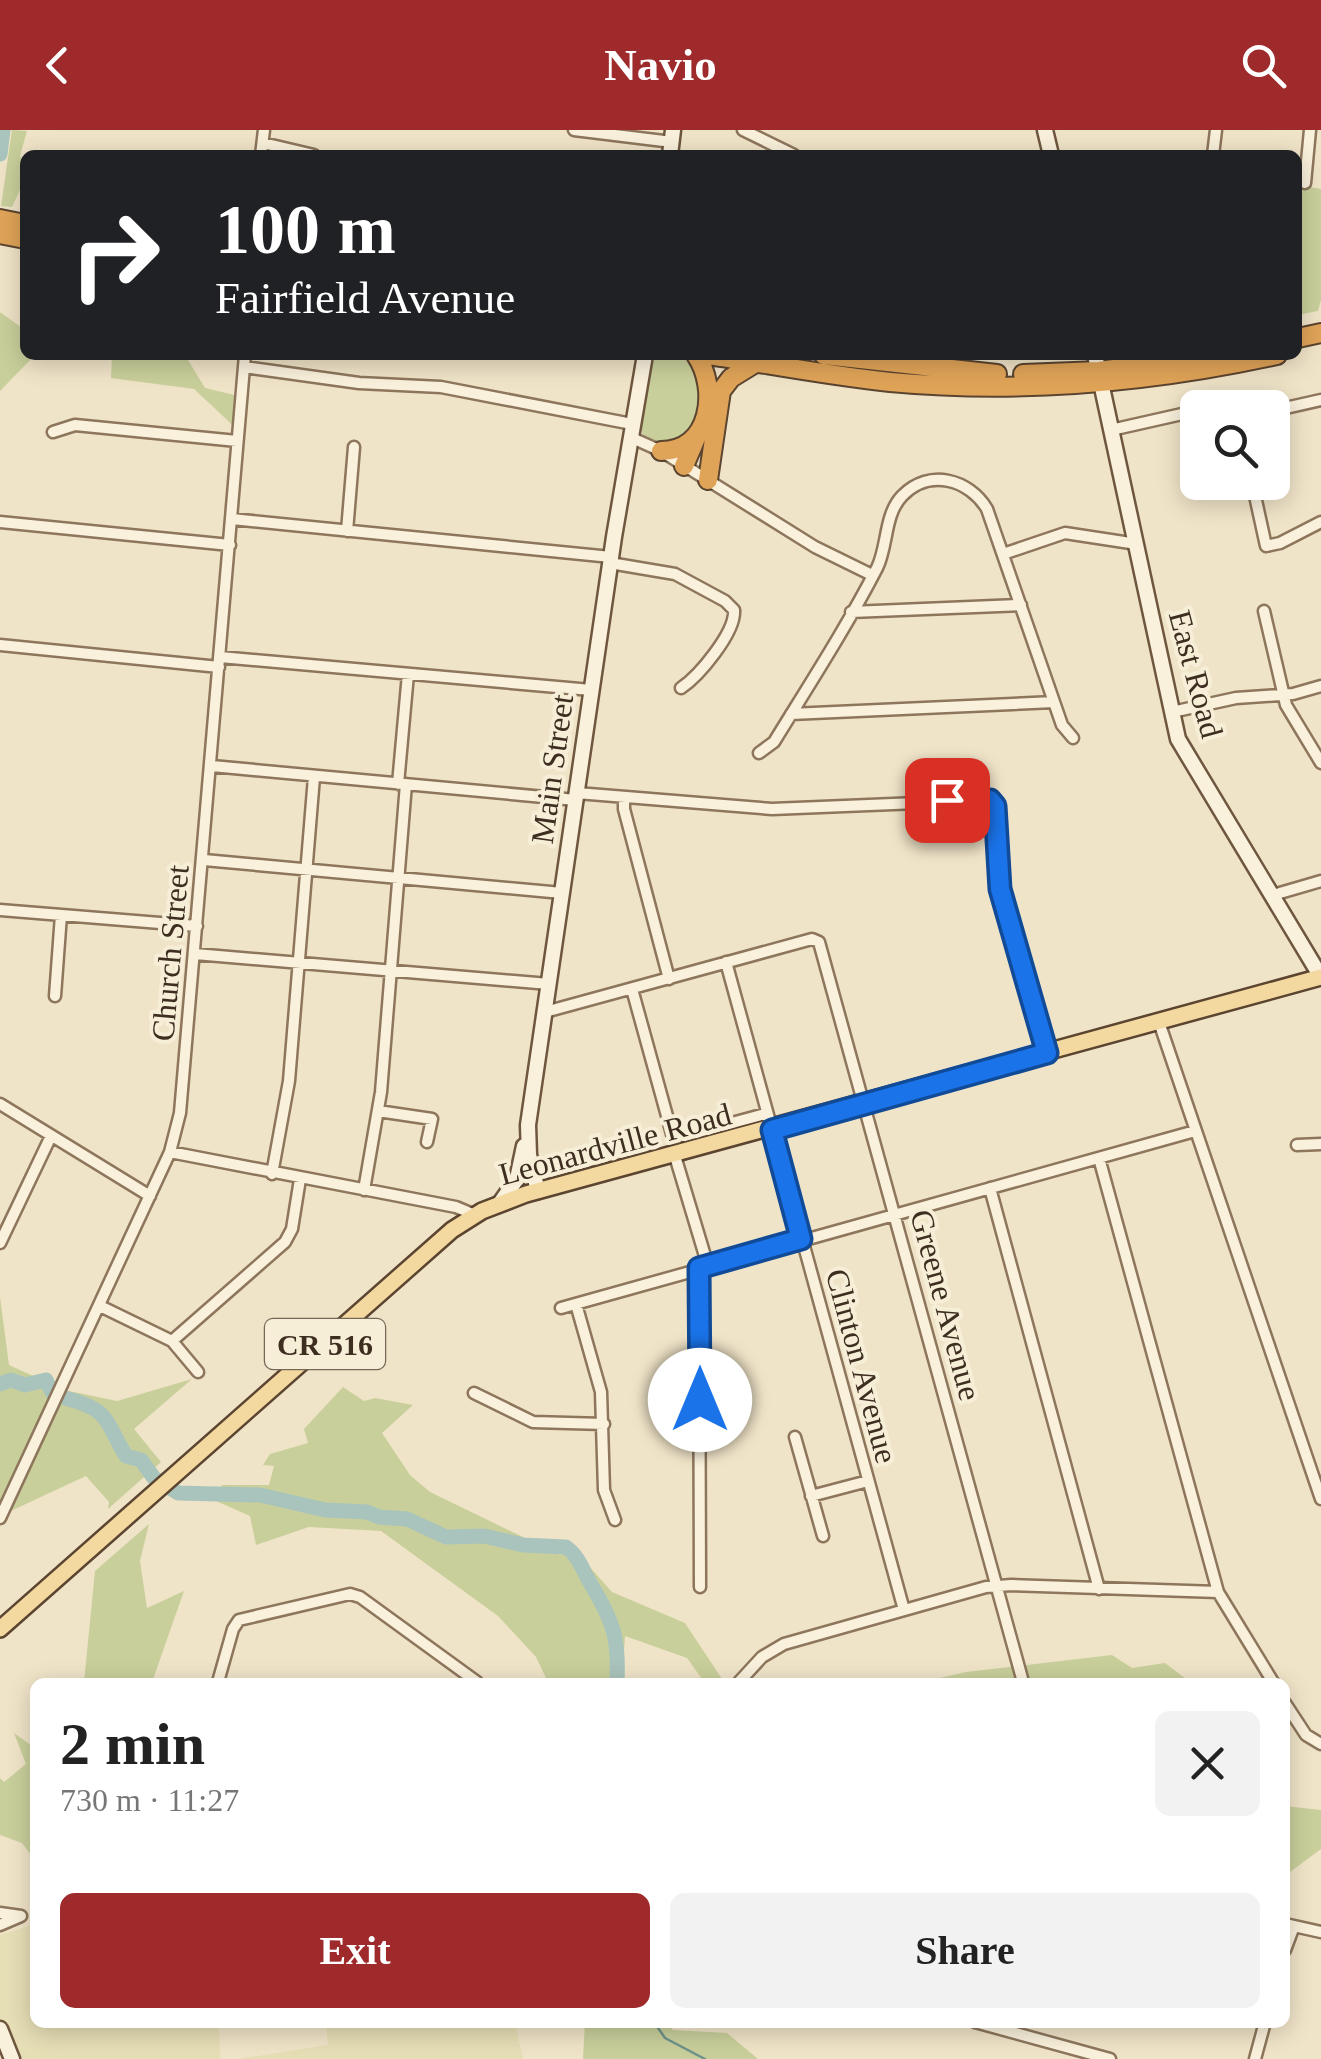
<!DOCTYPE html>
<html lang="en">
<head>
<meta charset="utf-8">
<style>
  body { margin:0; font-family:Georgia,serif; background:#f2f2f2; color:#222; height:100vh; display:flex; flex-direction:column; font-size:38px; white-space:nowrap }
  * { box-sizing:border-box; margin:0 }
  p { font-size:32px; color:#767676 }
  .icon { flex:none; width:55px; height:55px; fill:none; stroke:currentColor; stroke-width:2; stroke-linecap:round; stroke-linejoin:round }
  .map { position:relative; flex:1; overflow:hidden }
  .side { position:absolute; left:30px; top:1548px; width:1260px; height:350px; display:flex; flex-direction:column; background:#fff; border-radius:15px; box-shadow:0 5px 25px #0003 }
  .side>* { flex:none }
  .hud { position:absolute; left:20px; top:20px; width:1282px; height:210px; border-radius:15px; box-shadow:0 5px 25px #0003; background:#202124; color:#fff; overflow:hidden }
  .fabs { position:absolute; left:1180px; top:260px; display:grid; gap:20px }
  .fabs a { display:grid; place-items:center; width:110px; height:110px; border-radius:15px; background:#fff; box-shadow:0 5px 25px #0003; font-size:50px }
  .pin { position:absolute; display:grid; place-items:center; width:85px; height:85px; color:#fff; margin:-42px; border-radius:20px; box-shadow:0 5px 15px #0006 }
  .me { position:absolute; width:110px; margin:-55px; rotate:0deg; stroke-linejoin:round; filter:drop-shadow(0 0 8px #0008) }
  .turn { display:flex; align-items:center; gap:35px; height:210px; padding:0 30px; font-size:45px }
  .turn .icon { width:130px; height:130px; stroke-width:2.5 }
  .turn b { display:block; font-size:70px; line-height:85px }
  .round { display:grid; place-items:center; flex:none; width:105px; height:105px; border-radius:15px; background:#f2f2f2 }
  .headline { display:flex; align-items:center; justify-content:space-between; height:170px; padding:0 30px }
  h1 { font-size:60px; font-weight:700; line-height:75px }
  .button { display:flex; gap:20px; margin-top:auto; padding:20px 30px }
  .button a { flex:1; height:115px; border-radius:15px; background:#9e2a2b; color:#fff; font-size:40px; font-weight:700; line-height:115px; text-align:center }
  .button a+a { background:#f2f2f2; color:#222 }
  header { display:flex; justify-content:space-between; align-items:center; height:130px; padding:0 30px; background:#9e2a2b; color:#fff; font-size:45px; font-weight:700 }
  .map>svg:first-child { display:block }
</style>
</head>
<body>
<header><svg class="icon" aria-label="back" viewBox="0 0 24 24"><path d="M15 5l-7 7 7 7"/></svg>Navio<svg class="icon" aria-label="search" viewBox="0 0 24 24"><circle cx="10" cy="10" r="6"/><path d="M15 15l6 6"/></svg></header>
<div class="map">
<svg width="1321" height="1929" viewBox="0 0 1321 1929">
  <rect width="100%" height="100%" fill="#f0e4c8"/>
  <!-- farmland -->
  <path fill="#e6deb5" d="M35,1794V1892L219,1893L220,1929H13L0,1898V1805Z
    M326,1893H515L523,1929H237L328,1915Z"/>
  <!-- green -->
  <path fill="#c9cf9b" d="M12,0L27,1L20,26C32,41 19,61 12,77L1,76Z
    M1298,55L1321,59V170L1318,181L1298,185Z
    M0,182L25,200V225H35L0,261Z
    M112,225H185L205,258L243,267L240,302L194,259L111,248Z
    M658,225L688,230L703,247C701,261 702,281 696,295C688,315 642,323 640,295C639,276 649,250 653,232Z
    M0,1167L9,1235L64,1260L117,1271L192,1249L134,1299L161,1332L108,1379L109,1372L86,1346L0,1386Z
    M343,1257L364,1271L375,1268L413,1275L382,1303L410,1345L430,1362L560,1425L571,1416L612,1462L685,1493L724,1552H704L687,1528L625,1506L622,1552H548L536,1527L498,1486L381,1401L309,1397L256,1415L250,1386L216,1371L222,1355H269L274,1336L263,1335L270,1324L308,1313L304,1299Z
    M149,1394L140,1431L147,1478L184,1461L152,1552H84L95,1441Z
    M1112,1525L1132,1538L1165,1533L1190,1552H1148L1147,1549L922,1552L966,1542Z
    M14,1603L35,1618V1730L22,1713L0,1705V1648L4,1652L26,1634Z
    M1285,1676L1321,1680V1719L1290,1742L1285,1736Z
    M585,1892L666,1893L673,1900L727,1903L758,1929H583Z"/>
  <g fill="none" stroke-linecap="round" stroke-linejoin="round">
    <!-- stream -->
    <path stroke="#6f938a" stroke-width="2.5" d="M654,1892L665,1908L705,1929"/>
    <!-- river -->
    <path stroke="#a9c4bc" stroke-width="15" d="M0,24L3,0
      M0,1254L11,1250L25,1255L46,1250L52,1262
      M65,1268C111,1280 104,1290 126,1326L141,1330L154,1348L178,1363L260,1365L325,1380L367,1382L379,1387L407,1389L446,1407L484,1406L523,1415L566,1417C580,1427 583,1442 592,1456C614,1493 619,1509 617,1552"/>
    <!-- street casing -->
    <g stroke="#8d765c" stroke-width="15">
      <path id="street" d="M574,0L672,12
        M743,0L794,25
        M263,13L314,25
        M261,25L264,0
        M1213,25L1216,0
        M1305,53L1310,0
        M244,237L359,253L441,257L632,294
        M1272,281L1321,270
        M1111,300L1182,284L1198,286
        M53,302L75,295L237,311
        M630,307L661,321L815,417L872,445
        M1252,352L1266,416L1280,413L1321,392
        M232,389L611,427
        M0,392L230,415
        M347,401L354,317
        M1003,424L1065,403L1137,414
        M610,433L675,444L725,471L734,480C736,502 699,546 681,558
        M1264,481L1286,575L1321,633
        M851,482L1021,475
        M0,515L219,537
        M220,527L591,560
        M1172,582L1236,568L1293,564L1321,556
        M791,584L1054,572
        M759,623L774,612C809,555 846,498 877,438C888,416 884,385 902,366C929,338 969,349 987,379L1062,595L1073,608
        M212,636L576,670
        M398,654L408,544
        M577,663L772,679L990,670L997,685L1000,759L1047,923
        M624,668V679L669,849
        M204,730L562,763
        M1273,765L1321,751
        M0,780L197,796
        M195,824L549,854
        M726,832L904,1480
        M632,859L672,1004L684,1006L765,984
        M55,866L61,785
        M545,882L812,809L819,812L1023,1552
        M1159,892L1321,1369
        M0,974L150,1066
        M378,981L432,989L427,1012
        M1297,1015L1321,1014
        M170,1022L456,1077L475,1085
        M675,1026L708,1136
        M1099,1028L1218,1462L1273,1552
        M272,1044L289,951L314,647
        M990,1058L1099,1459
        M364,1060L381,962L406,654
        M0,1113L51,1006
        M699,1138L700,1457
        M576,1174L601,1262L604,1360L615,1390
        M100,1176L172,1211L198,1242
        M561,1178L1195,1001
        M172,1211L285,1112L292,1099L300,1049
        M474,1263L533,1292L604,1294
        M795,1307L823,1406
        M811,1366L868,1351
        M0,1388L170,1022L180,983L245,225
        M218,1552L233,1499L239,1490L350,1464L360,1467L477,1552
        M739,1552L762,1527L784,1514L986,1457L1011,1455L1218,1462
        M1285,1573L1306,1605L1321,1614
        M0,1783L21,1786L0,1795
        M1285,1794L1321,1802
        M1285,1820L1294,1796
        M975,1892L1110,1929
        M1255,1929L1265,1892"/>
    </g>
    <!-- secondary casing -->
    <g stroke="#6f573f" stroke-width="19">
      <path id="secondary" d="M1045,0L1051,25
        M670,25L673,0
        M1095,225L1178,609L1321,847
        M538,1061L529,1025L528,995L614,407L645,225
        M500,1073L517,1049L524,1016
        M0,1899L12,1929"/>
    </g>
    <!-- primary casing -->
    <g stroke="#5b4430" stroke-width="20">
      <path id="primary" d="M0,1499L452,1100L482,1081L526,1064L1321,847"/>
    </g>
    <!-- highway casing -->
    <g stroke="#5b4430" stroke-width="22">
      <path id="highway" d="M0,89L25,94
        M0,104L25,109
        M1298,208L1321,203
        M709,225C769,234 830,246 890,252C1021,264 1149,253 1277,225
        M824,225L997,244
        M1023,244L1099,241L1219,225
        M661,321C711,321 719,259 696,225
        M684,336L696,308
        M708,350L721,261L731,248L757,232"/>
    </g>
    <!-- street -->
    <use href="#street" stroke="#faf1dc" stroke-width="10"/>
    <!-- secondary -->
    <use href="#secondary" stroke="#faf1dc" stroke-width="14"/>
    <!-- primary -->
    <use href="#primary" stroke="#f3d9a0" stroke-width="15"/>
    <!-- highway -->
    <use href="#highway" stroke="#e0a458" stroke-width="18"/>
  </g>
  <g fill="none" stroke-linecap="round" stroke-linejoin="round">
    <!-- route casing -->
    <g stroke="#114b97" stroke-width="25">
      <path id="route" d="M700,1270L699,1138L801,1109L772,1000L1047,923L1000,759L995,676L990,670H947"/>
    </g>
    <!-- route -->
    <use href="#route" stroke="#1a73e8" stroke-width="18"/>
  </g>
  <g text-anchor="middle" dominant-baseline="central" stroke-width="8" stroke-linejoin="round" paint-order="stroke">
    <!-- shield labels -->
    <rect fill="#f7eed8" stroke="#756857" stroke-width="2.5" x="265" y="1189" width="120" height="50" rx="8"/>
    <g font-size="30" font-weight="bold" fill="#3d2e20">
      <text x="325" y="1214">CR 516</text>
    </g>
    <!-- street labels -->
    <g font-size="32" fill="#3d2e20" stroke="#f7eed8">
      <text transform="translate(1196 544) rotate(75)">East Road</text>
      <text transform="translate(552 639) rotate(-82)">Main Street</text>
      <text transform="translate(170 823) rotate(-85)">Church Street</text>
      <text transform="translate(615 1014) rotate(-15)">Leonardville Road</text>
      <text transform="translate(946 1175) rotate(75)">Greene Avenue</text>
      <text transform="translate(862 1236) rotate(75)">Clinton Avenue</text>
    </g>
  </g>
</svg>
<div class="fabs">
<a><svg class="icon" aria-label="search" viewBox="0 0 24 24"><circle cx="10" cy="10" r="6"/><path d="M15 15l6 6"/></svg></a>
</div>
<div class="pin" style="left:947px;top:670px;background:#d93025"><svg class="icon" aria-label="arrive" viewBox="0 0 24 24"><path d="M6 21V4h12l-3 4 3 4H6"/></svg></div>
<svg class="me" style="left:700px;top:1270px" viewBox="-20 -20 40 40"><circle r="19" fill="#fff"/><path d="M0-13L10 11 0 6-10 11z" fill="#1a73e8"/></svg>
<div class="hud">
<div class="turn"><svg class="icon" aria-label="right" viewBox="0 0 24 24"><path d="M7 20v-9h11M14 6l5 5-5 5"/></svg><div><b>100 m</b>Fairfield Avenue</div></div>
</div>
<section class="side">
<div class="headline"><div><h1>2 min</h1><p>730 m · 11:27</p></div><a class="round"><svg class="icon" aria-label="close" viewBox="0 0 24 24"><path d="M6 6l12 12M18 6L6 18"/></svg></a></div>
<div class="button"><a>Exit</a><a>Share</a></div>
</section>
</div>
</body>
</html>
